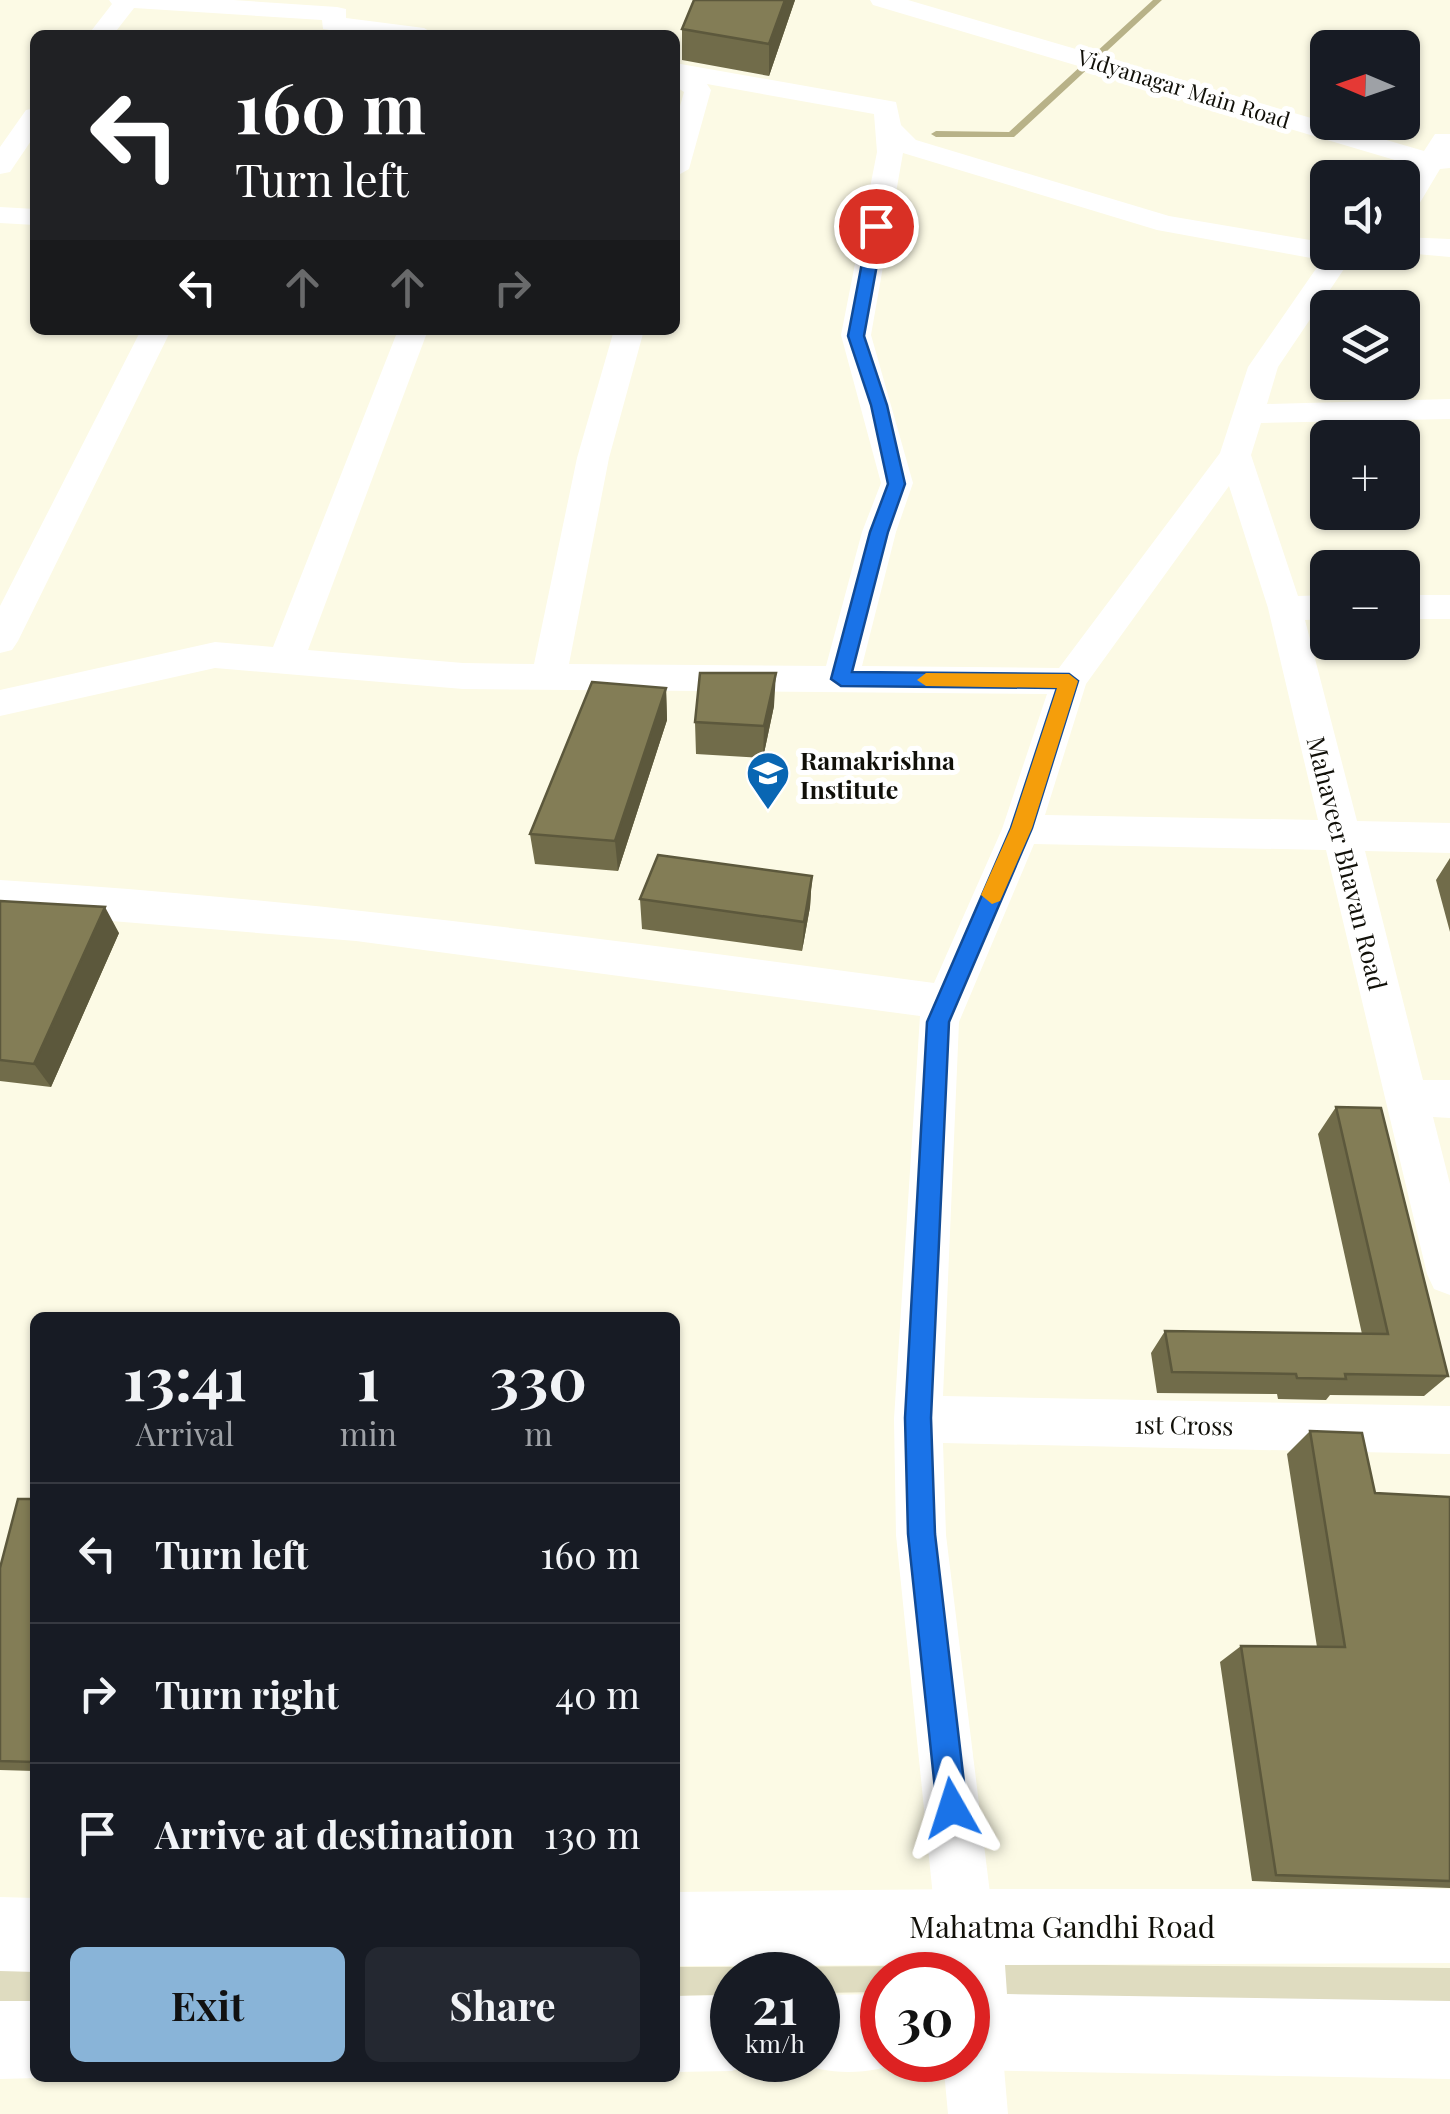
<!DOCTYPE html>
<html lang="en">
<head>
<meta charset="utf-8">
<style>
  body { margin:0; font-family:"Playfair Display",serif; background:#242831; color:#f1f3f6; height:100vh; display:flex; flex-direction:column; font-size:38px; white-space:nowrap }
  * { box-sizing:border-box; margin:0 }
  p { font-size:32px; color:#9ea1a6 }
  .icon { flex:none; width:55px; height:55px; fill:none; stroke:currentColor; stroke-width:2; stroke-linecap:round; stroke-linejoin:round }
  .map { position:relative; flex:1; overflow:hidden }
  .panel { position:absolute; left:30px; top:1312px; width:650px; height:770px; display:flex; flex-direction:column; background:#171b24; border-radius:15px; box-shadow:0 2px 8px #0004 }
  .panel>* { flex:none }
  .banner { position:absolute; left:30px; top:30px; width:650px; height:305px; border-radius:15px; box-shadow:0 2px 8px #0004; background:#202124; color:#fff; overflow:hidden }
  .needle { width:65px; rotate:272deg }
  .buttons { position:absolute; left:1310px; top:30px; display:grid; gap:20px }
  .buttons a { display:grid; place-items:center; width:110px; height:110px; border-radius:15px; background:#171b24; box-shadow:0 2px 8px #0004; font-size:50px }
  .speed { position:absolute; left:710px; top:1952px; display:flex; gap:20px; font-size:50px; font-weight:700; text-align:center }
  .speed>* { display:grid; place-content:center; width:130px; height:130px; border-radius:50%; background:#171b24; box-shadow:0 2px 8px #0004; line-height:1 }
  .speed small { font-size:25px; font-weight:400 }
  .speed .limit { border:15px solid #d22; background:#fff; color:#111 }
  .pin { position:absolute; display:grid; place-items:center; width:85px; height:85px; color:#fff; margin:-42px; border:5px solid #fff; border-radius:50%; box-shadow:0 2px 10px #0007 }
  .me { position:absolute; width:110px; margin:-55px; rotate:354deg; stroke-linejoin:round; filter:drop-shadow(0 0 8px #0008) }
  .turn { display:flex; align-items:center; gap:35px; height:210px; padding:0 40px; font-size:45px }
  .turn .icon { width:130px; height:130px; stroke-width:2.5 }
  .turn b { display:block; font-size:70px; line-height:85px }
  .lanes { display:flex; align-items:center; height:95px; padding:0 40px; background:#0003; justify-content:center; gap:50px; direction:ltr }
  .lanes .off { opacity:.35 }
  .eta { display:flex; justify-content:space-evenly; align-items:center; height:170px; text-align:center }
  .eta b { font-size:60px; font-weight:700; line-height:70px }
  .button { display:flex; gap:20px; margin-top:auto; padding:20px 40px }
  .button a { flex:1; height:115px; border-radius:15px; background:#89b4d8; color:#111; font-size:40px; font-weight:700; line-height:115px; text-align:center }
  .button a+a { background:#242831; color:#f1f3f6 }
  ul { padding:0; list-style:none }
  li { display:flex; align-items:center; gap:30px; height:140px; padding:0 40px; border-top:2px solid #363941 }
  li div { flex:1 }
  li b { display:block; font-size:38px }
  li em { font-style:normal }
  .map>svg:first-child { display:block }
</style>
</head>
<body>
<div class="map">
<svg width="1450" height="2114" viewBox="0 0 1450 2114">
  <rect width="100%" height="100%" fill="#fcfae5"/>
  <!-- green -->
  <path fill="#dfdcc0" d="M997,1964L1450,1968V2008L998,2000Z
    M926,1966L925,1975H882V1992L818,1993V1975H732V1995L675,1996V1967Z
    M0,1969H35V2005H0Z"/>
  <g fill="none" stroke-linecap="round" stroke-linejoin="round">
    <!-- stream -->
    <path fill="#b8b288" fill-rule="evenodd" d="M1153,0H1162L1014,137H936L931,134L936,131L1009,132Z"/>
    <!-- street -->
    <path fill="#fff" fill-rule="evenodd" d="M109,0H233L337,7L346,9V18L424,28L436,35H362L323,29L322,20L134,8L113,35H88L112,4Z
      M870,0H908L1424,151L1435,134H1450V168L1440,169L1412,216L1402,218V186L1415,166L873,5Z
      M675,63L896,102L901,125L916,140L1169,216L1328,243V252H1377L1344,269L1278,367L1267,404L1450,399V419L1261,423L1251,455L1298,596L1328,595V619L1305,620L1357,821L1450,823V853L1365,851L1423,1080H1450V1118L1433,1117L1450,1184V1295L1434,1289L1427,1274L1326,850L1034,844L959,1022L943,1396L1450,1406V1454L943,1443L946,1535L994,1926L985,1946L965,1955L945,1946L936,1926L896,1535L894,1419L920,1016L356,941L0,912V880C313,899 623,941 934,983L1002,829L1047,694L463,689L215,668L0,716V690L215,642L273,647L398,330H428L308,650L463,663L534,664L577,458L614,330H644L609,458L569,664L826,666L862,532L881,483L841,335L877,152L874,114L707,84L711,90L689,169L675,177V124L684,92L675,86ZM903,153L1157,230L1322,260L1248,367L1220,453L1059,668L862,666L896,532L913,483L871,335ZM1229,486L1268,608L1318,820L1045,815L1086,684Z
      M35,108V135L10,172L0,174V147L26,110Z
      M0,207L35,209V225L0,223Z
      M1402,237L1450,239V257L1394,252H1402Z
      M141,330H171L18,641L12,650L0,653V606Z
      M1402,595H1450V619H1402Z
      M971,2002L992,2011L1001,2032L1008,2114H948L943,2060H968Z"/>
    <!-- secondary -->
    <path fill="#fff" fill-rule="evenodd" d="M965,1889H1450V1963L1005,1965L1007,1994L1450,2001V2079L968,2070L943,2060H968V1975H930V1965L675,1966V1892Z
      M0,1897L35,1898V1972L0,1971Z
      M882,1994V2060H907C869,2076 828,2076 791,2060H818V1995Z
      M732,1995V2060H759L732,2071L675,2072V1996Z
      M0,2001H35L38,2078L0,2079Z"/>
  </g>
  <!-- wall -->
  <path fill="#716c4a" d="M694,0H795L769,76L682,60V29Z
    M666,688L667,720L618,871L535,864L530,834Z
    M774,706L763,758L696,754L695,722Z
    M1450,858V932L1436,880Z
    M812,876L810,907L802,951L642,929L640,899Z
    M0,901L119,933L51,1087L0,1081Z
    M1336,1107L1448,1376L1424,1396L1330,1395L1326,1400L1278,1399L1277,1394L1157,1393L1151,1353L1165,1331L1362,1334L1318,1134Z
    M1310,1431L1375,1493L1450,1497V1888L1252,1881L1220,1662L1241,1646L1317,1647L1287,1454Z
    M35,1499V1771L0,1770V1568Z"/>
  <!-- shaded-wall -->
  <path fill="#5c583c" d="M785,0H795L769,76V44Z
    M776,673L774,706L763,758L764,726Z
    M666,688L667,720L618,871L615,841Z
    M812,876L810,907L802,951L804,922Z
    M105,907L119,933L51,1087L34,1064Z"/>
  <!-- building -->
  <path fill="#837d56" stroke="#5c583c" stroke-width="2.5" d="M694,0H785L769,44L682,29Z
    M700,673H776L764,726L695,722Z
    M592,682L666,688L615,841L530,834Z
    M658,855L812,876L804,922L640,899Z
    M0,901L105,907L34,1064L0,1060Z
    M1336,1107L1381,1108L1448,1376L1345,1374L1346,1379L1297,1378L1296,1374L1172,1372L1165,1331L1388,1334Z
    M1310,1431L1362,1433L1375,1493L1450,1497V1881L1276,1875L1241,1646L1345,1647Z
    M18,1499H35V1762L0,1761V1568Z"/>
  <!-- route -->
  <path fill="#1a73e8" stroke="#114b97" stroke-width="2.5" d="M876,221L884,226L864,336L887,405L905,484L888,532L852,672L1069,674L1078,681L1032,828L949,1022L931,1418L935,1534L967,1808L963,1819L952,1823L941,1819L937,1808L908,1534L905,1418L927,1022L1011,828L1057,688L841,686L831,679L870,532L888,484L871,405L848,336L869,226Z"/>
  <!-- slow -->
  <path fill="#f59e0b" d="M926,673L1069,674L1078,681L1032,828L1000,901L992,904L981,895L1011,828L1057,688L926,686L917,680Z"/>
  <!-- icons -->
  <defs>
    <g id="school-pin" transform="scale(2.25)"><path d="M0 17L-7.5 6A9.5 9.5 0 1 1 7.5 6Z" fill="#0966b3" stroke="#fff"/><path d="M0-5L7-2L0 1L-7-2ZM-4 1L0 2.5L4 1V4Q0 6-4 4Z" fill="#fff"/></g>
  </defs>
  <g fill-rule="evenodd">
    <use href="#school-pin" x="768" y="773"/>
  </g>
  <g text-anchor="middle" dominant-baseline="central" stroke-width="10" stroke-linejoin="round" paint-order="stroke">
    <!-- far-street labels -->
    <g font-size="22" fill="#111009" stroke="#fff">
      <text transform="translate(1184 88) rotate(17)">Vidyanagar Main Road</text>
    </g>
    <!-- poi labels -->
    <g font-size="25" font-weight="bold" fill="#111009" stroke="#fff" text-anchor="start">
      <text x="800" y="759">Ramakrishna<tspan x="800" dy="29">Institute</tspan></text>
    </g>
    <!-- street labels -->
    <g font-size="25" fill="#111009" stroke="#fff">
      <text transform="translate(1348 863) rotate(76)">Mahaveer Bhavan Road</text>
      <text transform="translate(1184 1424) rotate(1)">1st Cross</text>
    </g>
    <!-- near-street labels -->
    <g font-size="30" fill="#111009" stroke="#fff">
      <text x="1062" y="1926">Mahatma Gandhi Road</text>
    </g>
  </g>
</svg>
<div class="buttons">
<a><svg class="needle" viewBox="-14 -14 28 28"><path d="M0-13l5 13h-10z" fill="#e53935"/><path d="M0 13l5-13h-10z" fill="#9ea1a6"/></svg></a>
<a><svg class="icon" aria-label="sound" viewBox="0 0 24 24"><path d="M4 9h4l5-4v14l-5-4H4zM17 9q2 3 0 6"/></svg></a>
<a><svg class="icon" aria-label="layers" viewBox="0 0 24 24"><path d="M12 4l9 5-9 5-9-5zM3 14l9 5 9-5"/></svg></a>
<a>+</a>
<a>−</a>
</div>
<div class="speed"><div>21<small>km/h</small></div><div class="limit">30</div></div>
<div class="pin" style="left:876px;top:226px;background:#d93025"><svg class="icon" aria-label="arrive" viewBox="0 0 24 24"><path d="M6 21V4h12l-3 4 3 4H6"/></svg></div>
<svg class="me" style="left:952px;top:1808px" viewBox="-20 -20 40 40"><path d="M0-17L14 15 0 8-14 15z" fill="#1a73e8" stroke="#fff" stroke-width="4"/></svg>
<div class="banner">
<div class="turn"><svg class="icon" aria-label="left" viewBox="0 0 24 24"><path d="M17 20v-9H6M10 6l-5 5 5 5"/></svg><div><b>160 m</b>Turn left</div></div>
<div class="lanes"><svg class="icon" aria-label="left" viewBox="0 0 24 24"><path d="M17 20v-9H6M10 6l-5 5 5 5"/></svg><svg class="icon off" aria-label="ahead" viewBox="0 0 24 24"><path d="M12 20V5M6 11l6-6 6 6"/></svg><svg class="icon off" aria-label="ahead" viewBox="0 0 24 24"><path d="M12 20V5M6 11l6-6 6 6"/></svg><svg class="icon off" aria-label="right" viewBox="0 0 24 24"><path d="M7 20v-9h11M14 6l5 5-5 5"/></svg></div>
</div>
<section class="panel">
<div class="eta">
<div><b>13:41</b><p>Arrival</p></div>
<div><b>1</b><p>min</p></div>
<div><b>330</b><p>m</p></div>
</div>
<ul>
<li><svg class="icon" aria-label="left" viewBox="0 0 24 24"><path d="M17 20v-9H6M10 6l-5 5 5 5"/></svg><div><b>Turn left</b></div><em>160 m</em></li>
<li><svg class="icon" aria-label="right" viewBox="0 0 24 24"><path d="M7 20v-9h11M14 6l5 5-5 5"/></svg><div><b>Turn right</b></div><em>40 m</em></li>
<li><svg class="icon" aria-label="arrive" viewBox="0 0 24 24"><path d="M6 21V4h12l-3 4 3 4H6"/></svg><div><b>Arrive at destination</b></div><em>130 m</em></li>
</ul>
<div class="button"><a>Exit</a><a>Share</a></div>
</section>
</div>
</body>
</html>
